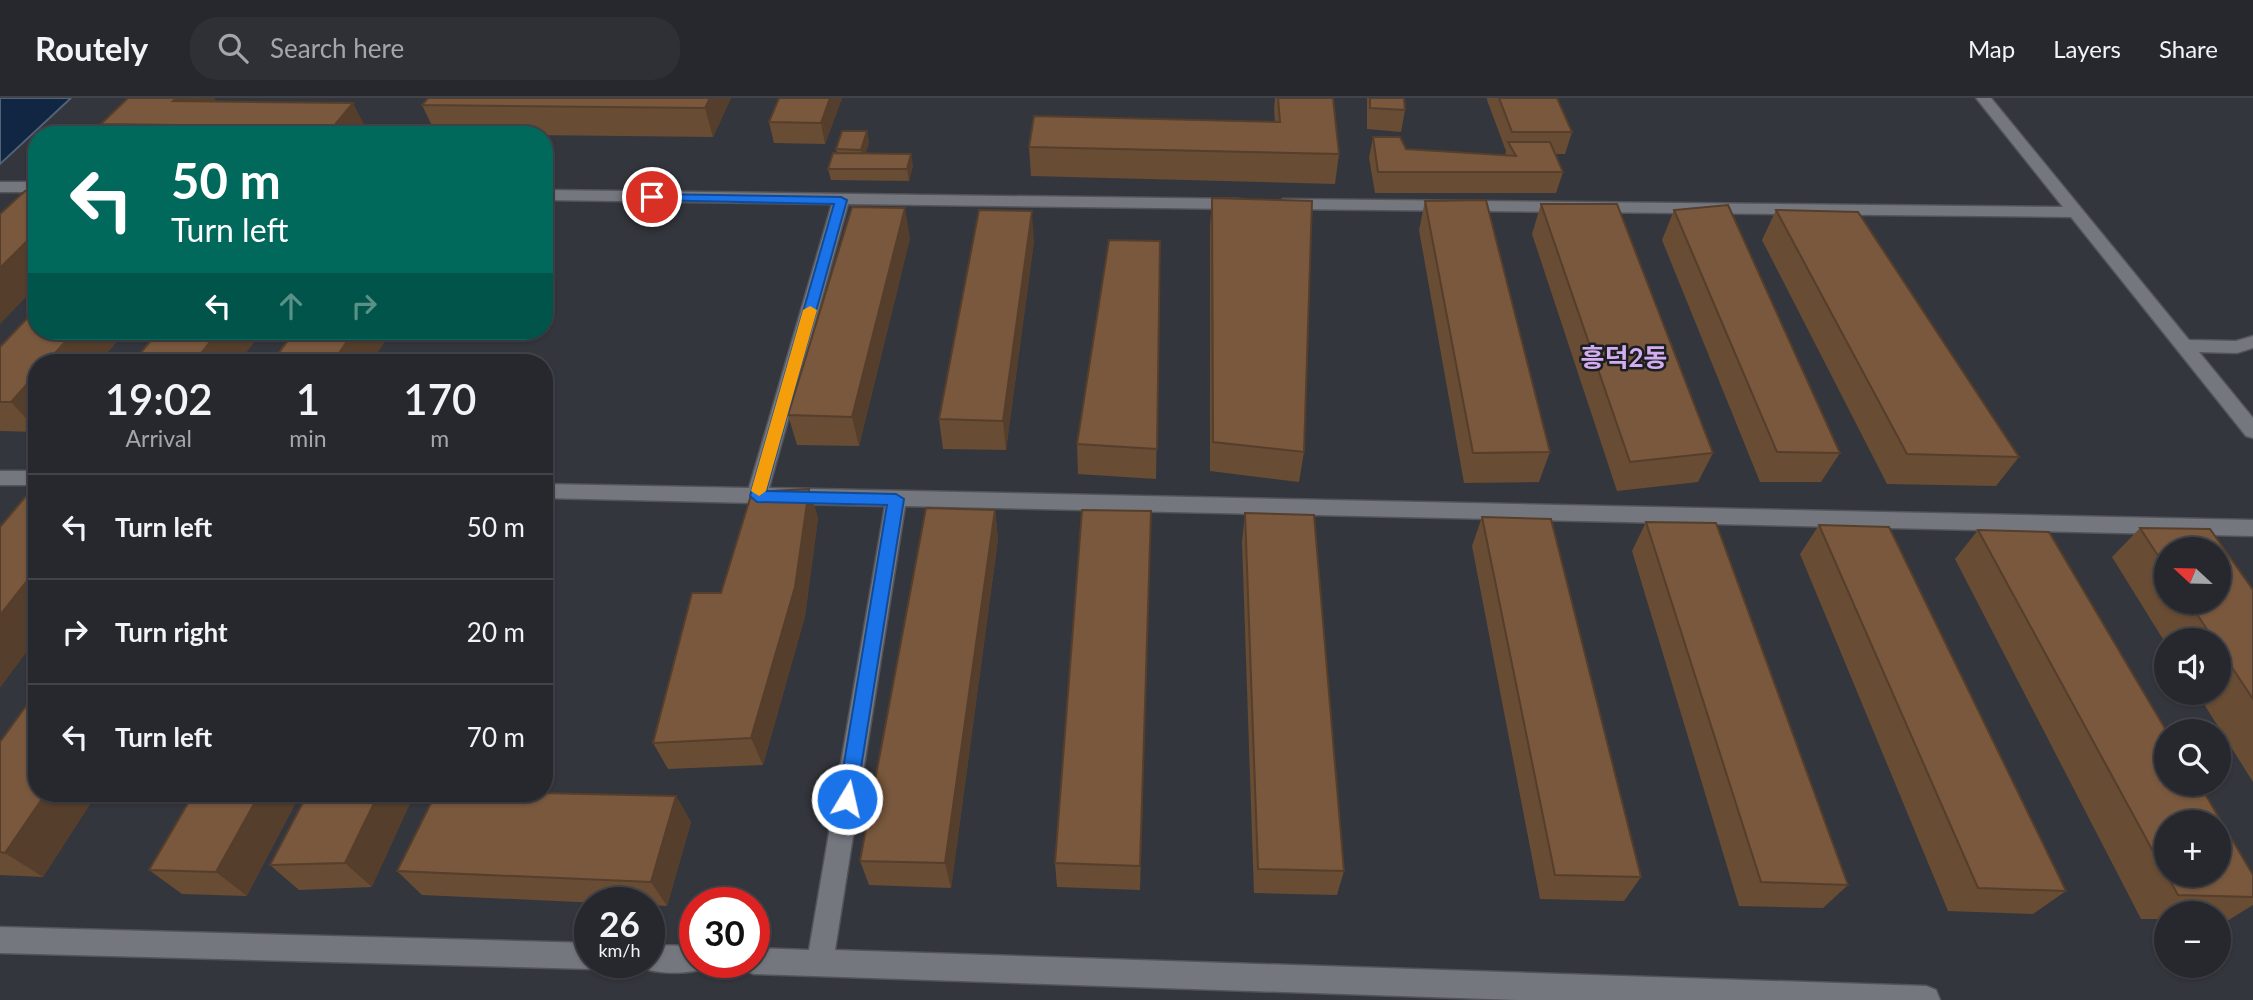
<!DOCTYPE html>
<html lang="en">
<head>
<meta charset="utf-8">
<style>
  body { margin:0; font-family:Lato,"Noto Sans KR",sans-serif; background:#2f3036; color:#f1f3f6; height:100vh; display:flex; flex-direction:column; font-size:26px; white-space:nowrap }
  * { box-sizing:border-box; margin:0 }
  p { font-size:23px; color:#a4a6aa }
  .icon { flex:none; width:38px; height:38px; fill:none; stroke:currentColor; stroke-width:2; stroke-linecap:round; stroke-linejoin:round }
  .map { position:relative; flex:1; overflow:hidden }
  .drawer { position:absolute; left:28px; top:256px; width:525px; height:448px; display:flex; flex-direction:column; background:#27282e; border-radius:28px; box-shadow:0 2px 5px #0004,0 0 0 2px #43444a }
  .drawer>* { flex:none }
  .guide { position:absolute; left:28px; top:28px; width:525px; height:214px; border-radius:28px; box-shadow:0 2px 5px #0004,0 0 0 2px #43444a; background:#00695c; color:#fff; overflow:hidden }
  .needle { width:46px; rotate:292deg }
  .buttons { position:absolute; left:2154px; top:439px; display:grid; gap:14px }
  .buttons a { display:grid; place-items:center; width:77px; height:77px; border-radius:50%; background:#27282e; box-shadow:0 2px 5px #0004,0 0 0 2px #43444a; font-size:35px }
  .speed { position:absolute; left:574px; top:789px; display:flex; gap:14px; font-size:35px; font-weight:700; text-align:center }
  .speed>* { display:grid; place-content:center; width:91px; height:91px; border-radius:50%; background:#27282e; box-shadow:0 2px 5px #0004,0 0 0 2px #43444a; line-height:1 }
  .speed small { font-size:18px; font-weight:400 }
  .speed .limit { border:10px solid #d22; background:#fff; color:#111 }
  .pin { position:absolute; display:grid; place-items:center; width:60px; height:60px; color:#fff; margin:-30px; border:4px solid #fff; border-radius:50%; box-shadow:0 2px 7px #0007 }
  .me { position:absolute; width:77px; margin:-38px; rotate:9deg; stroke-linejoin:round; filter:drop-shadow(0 0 5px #0008) }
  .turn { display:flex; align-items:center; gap:24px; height:147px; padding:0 28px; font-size:32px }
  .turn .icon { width:91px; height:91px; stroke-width:2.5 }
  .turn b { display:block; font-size:49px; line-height:60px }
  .lanes { display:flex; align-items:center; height:66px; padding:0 28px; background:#0003; justify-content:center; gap:35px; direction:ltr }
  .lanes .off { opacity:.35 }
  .eta { display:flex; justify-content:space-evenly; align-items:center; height:119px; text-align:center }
  .eta b { font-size:42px; font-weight:600; line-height:49px }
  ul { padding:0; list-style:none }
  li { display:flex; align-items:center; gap:21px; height:105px; padding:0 28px; border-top:2px solid #43444a }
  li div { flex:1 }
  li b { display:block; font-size:26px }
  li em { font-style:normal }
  header { display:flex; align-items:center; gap:42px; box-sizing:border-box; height:98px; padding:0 35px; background:#27282e; border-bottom:2px solid #43444a }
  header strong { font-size:33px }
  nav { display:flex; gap:38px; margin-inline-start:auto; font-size:24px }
  .search { width:490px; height:63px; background:#2f3036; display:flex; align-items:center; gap:18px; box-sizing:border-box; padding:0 24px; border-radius:28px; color:#a4a6aa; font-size:26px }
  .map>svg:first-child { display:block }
</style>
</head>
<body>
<header>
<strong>Routely</strong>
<div class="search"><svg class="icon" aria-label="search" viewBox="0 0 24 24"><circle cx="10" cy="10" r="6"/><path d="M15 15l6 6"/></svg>Search here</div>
<nav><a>Map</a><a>Layers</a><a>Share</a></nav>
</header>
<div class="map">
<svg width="2253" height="902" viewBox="0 0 2253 902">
  <rect width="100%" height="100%" fill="#34363d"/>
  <!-- water -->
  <path fill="#102642" stroke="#536377" stroke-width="2" d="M0,0H71L0,66Z"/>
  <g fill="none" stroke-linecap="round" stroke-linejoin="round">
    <!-- minor casing -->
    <g stroke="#53545a" stroke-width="3">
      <path id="minor" d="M1976,0H1991L2189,242L2236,243L2253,238V250L2237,255L2199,254L2253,320V340L2246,338L2071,119L1283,111L1275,106L1283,101L2063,109Z
        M0,84H37V94H0Z
        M544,92L1240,101L1248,106L1240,111L848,106L769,390L2253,422V438L905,408L835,852L1926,888L1936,892L1940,902H1518L754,876L744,872L741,864H754V850L809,852L885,408L544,400V386L749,390L832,106L544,102Z
        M0,373H37V387H0Z
        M0,829L590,845V864H601L590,871L0,855Z
        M649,847L695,848V864H707L705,870C687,877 657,876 639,869L637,864H649Z"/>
    </g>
    <!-- minor -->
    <use href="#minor" fill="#75777f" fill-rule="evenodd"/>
  </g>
  <!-- wall -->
  <path fill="#684c34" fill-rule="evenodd" d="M128,0H214L216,3L368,34L366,37H108L101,26Z
    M428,0H731L713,39L436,36L422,7Z
    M842,0L825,46L774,45L769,24Z
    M1275,0H1333L1339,56L1335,86L1031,78L1029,49L1275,24L1274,11Z
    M1367,0H1404L1405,12L1401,34L1367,31Z
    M1487,0H1557L1572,34L1565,56H1555L1563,74L1556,95H1375L1369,60L1373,39L1406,51L1505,57L1506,53L1487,2Z
    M867,33L869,45L865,55L913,67L909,83L831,82L828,71L837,55L836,51Z
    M1212,100L1304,354L1299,384L1210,373V129Z
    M1425,103L1550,354L1539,384L1464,385L1419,132Z
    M1541,106L1713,355L1698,384L1617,393L1532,136Z
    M1674,112L1840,355L1821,384H1760L1662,142Z
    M1776,112L2019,359L1996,388L1887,386L1762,142Z
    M910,140L859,348L797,347L788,317Z
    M1034,143L1006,352L943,351L939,321Z
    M1160,143L1156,381L1078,376L1077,346Z
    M37,233H126L99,264H37V334L0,333V249Z
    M809,391L818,420L805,518L763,667L668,671L653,645L721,495Z
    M995,412L998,441L951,790L869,787L860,763Z
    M1151,413L1140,792L1057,789L1055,765Z
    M1245,415L1344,773L1337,797L1254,795L1242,444Z
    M1482,419L1641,779L1624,803L1540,801L1472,448Z
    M1646,424L1848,787L1823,810L1739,808L1632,453Z
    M1819,427L2066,793L2033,816L1948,813L1800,456Z
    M2140,430L2253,492V684L2197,595H2219V542H2166V546L2112,459ZM2166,452L2219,504H2166Z
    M1978,432L2253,777V807L2227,823H2219V816H2166V821H2141L1955,461Z
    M0,644L37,695H97L43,779L0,777Z
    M194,695L247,798L182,796L149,772Z
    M308,695L372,789L299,792L270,767Z
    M676,698L691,724L667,808L649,807V805H600L422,797L397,773Z"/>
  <!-- shaded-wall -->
  <path fill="#553e2b" d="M176,0H214L217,5L173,3Z
    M710,0H731L713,39L705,10Z
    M830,0H842L825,46L821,25Z
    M353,5L368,34L366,37H337L333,29Z
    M867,33L869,45L863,63L861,52Z
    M911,56L913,67L909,83L907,71Z
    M905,110L910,140L859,348L852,319Z
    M1032,113L1034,143L1006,352L1003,323Z
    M37,133V188L0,226V170Z
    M75,233H126L99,264H47Z
    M219,233H263L239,264H194Z
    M354,233H392L371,264H333Z
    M37,275V332L11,304Z
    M809,391L818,420L805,518L763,667L751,640Z
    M995,412L998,441L951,790L945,765Z
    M37,470V540L0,590V517Z
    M46,695H97L43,779L5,755Z
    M260,695H301L247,798L216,774Z
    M379,695H415L372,789L345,765Z
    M676,698L691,724L667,808L651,784Z"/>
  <!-- building -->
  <path fill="#79583d" stroke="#553e2b" stroke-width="2" d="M128,0H176L173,3L353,5L333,29L101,26Z
    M428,0H710L705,10L422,7Z
    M779,0H830L821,25L769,24Z
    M1278,0H1333L1339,56L1029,49L1034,18L1280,24Z
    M1370,0H1404L1405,12L1370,10Z
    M1499,0H1557L1572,34H1512Z
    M842,33H867L861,52L836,51Z
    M1373,39H1400L1406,51L1516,58L1508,44H1550L1563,74H1378Z
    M833,55L911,56L907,71H828Z
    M25,93H37V133L0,170V116Z
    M1212,100L1312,103L1304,354L1213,344Z
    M1486,102L1550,354L1473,355L1425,103Z
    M1541,106H1617L1713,355L1630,364Z
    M1728,107L1840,355L1777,354L1674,112Z
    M852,109L905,110L852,319L788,317Z
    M979,112L1032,113L1003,323L939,321Z
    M1776,112L1858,114L2019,359L1907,356Z
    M1109,142L1160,143L1157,351L1077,346Z
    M37,210V233H75L47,264H37V275L11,304H0V249Z
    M159,233H219L194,264H133Z
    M295,233H354L333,264H272Z
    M32,391H37V470L0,517V429Z
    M809,391L795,489L751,640L653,645L692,495H721L752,394Z
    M926,410L995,412L945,765L860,763Z
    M1082,412L1151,413L1140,768L1055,765Z
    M1245,415L1314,417L1344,773L1258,771Z
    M1482,419L1551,421L1641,779L1555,777Z
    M1646,424L1716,425L1848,787L1761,784Z
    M1819,427L1889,429L2066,793L1978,790Z
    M2140,430L2210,431L2253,492V601L2219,550V542H2214L2189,504H2219V452H2166V470Z
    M1978,432L2049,434L2167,634H2166V686H2199L2253,777V799L2178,797L2167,777H2219V724H2166V777Z
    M37,593V695H46L5,755L0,754V644Z
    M194,695H260L216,774L149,772Z
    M308,695H379L345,765L270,767Z
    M436,695H539L676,698L651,784L397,773Z"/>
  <!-- route -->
  <path fill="#1a73e8" stroke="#114b97" stroke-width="2" d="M652,96L841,99L847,102L766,393L896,396L904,401L856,701L854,707L847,710L840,707L838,701L887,407L757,404L750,398L834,106L648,102V97Z"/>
  <!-- slow -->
  <path fill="#f59e0b" d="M810,208L817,212L766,393L759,398L751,393L803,212Z"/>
  <g text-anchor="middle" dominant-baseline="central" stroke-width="5" stroke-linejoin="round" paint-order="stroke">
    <!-- quarter labels -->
    <g font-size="26" font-weight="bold" fill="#d2adef" stroke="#1d1e21">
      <text x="1624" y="259">흥덕2동</text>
    </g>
  </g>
</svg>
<div class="buttons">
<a><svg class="needle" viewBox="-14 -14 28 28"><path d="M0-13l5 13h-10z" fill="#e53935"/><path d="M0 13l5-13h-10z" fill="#a4a6aa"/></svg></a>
<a><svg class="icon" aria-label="sound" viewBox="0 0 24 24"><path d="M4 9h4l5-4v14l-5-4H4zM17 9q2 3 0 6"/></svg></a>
<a><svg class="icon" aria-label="search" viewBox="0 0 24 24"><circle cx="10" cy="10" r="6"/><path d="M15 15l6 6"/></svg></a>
<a>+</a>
<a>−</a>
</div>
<div class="speed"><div>26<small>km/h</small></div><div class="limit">30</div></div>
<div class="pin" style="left:652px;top:99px;background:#d93025"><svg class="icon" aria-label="arrive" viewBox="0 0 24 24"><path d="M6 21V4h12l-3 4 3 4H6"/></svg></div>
<svg class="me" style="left:847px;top:701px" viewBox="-20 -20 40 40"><circle r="17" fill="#1a73e8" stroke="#fff" stroke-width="3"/><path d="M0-11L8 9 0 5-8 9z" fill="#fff"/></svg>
<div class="guide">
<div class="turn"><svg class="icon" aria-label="left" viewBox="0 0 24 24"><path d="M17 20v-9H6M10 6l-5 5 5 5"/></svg><div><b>50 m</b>Turn left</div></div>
<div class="lanes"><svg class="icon" aria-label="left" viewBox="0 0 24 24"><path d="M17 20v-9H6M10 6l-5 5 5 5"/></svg><svg class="icon off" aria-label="ahead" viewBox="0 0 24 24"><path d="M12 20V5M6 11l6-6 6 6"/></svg><svg class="icon off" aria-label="right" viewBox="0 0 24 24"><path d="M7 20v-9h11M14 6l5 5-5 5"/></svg></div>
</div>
<section class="drawer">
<div class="eta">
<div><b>19:02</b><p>Arrival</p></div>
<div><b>1</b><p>min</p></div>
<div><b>170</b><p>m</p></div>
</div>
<ul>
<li><svg class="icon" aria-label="left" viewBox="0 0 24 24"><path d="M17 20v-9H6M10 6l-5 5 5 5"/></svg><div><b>Turn left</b></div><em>50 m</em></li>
<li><svg class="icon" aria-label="right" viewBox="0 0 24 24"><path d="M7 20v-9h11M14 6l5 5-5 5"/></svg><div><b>Turn right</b></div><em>20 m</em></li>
<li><svg class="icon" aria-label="left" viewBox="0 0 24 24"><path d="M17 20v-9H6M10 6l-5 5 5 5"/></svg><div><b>Turn left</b></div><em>70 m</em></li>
</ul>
</section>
</div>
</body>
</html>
